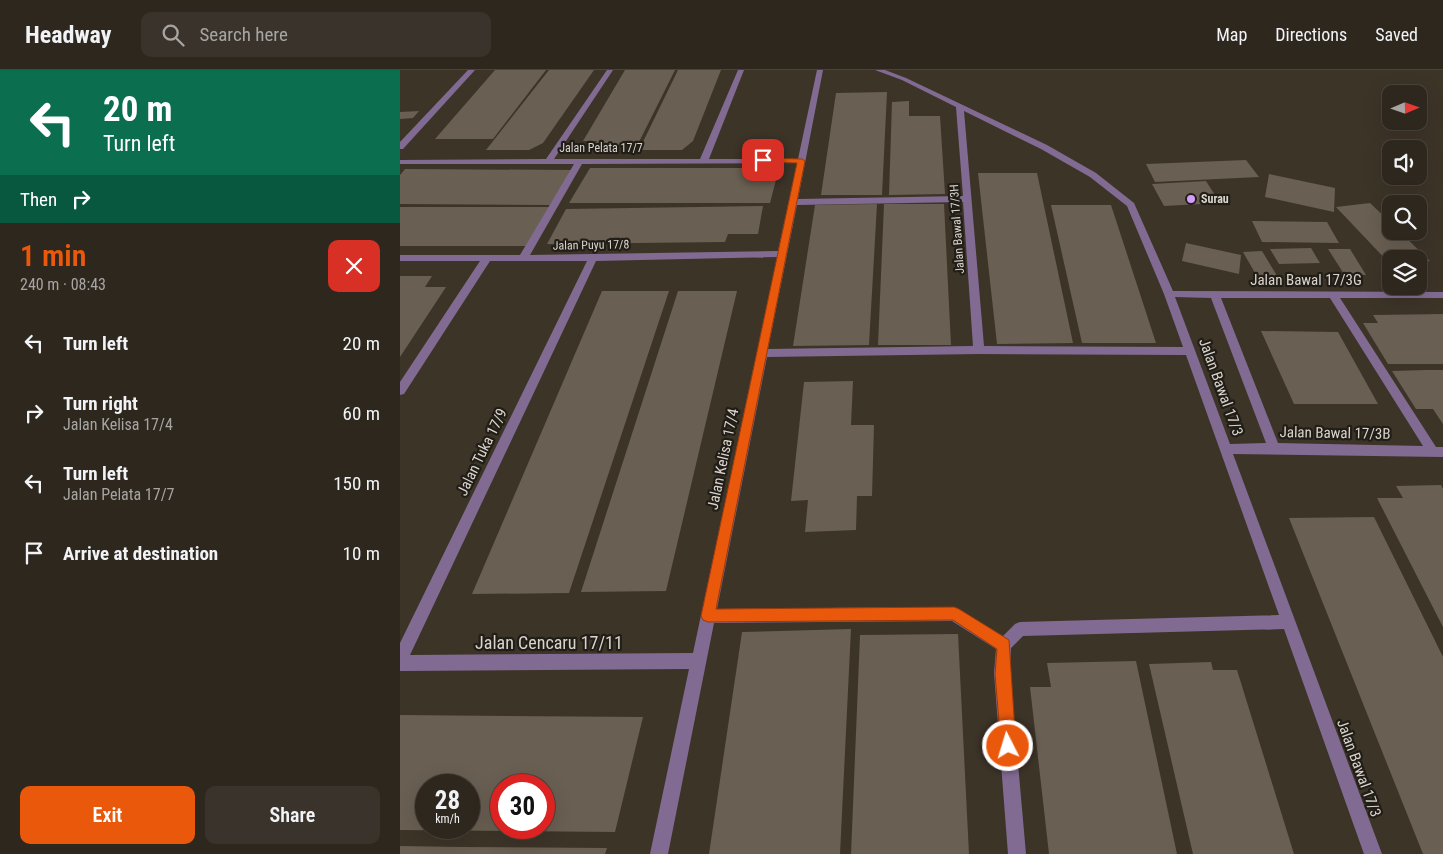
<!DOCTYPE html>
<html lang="en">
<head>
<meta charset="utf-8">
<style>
  body { margin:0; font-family:"Roboto Condensed",sans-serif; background:#3a332b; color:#f1f3f6; height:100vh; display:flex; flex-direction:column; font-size:19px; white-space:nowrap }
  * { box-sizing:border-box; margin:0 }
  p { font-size:16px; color:#a7a5a4 }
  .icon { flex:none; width:28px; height:28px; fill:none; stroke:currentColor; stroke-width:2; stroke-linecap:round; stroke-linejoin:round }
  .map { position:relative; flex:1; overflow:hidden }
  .sheet { display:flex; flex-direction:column; background:#2e271e; width:400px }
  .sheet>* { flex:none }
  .top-card { background:#0b6e4f; color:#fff; overflow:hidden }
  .needle { width:32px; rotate:88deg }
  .buttons { position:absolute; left:982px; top:15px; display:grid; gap:10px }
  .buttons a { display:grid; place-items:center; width:45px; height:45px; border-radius:10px; background:#2e271e; box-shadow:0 5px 20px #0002,0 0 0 1px #49443c; font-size:25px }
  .speed { position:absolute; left:15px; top:704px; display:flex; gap:10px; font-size:25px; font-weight:700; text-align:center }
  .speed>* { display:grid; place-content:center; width:65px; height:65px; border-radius:50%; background:#2e271e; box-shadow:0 5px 20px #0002,0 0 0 1px #49443c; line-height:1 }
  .speed small { font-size:12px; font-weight:400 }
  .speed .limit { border:8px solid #d22; background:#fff; color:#111 }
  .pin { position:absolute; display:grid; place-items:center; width:42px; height:42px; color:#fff; margin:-21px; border-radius:10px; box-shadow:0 2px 8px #0006 }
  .me { position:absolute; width:55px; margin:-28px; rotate:355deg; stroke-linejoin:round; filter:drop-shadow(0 0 4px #0008) }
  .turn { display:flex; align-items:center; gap:18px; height:105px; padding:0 20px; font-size:22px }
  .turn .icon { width:65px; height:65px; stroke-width:2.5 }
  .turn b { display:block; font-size:35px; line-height:42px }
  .then { display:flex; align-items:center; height:48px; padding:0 20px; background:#0003; gap:10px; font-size:19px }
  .round { display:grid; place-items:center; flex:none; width:52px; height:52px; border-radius:10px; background:#3a332b }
  .summary { display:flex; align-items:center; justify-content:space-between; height:85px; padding:0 20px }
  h1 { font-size:30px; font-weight:600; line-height:38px; color:#ea580c }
  .button { display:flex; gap:10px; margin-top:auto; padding:10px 20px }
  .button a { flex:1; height:58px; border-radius:10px; background:#ea580c; color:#fff; font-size:20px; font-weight:600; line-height:58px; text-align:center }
  .button a+a { background:#3a332b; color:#f1f3f6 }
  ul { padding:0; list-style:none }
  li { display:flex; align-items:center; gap:15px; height:70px; padding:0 20px }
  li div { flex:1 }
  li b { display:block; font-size:19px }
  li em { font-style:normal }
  header { display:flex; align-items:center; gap:30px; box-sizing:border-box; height:70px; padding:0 25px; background:#2e271e; border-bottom:1px solid #49443c }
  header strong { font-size:24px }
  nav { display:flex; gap:28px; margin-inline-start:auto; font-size:18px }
  .search { width:350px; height:45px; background:#3a332b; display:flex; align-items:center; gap:12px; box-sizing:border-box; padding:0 18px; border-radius:10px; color:#a7a5a4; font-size:19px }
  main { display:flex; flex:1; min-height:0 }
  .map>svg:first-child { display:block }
</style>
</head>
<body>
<header>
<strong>Headway</strong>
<div class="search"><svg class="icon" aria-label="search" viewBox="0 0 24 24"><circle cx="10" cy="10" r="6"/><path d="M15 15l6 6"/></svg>Search here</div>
<nav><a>Map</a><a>Directions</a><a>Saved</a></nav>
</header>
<main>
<section class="sheet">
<div class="top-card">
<div class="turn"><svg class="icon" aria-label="left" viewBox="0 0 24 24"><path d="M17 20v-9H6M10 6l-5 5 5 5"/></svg><div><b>20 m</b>Turn left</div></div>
<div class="then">Then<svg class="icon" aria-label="right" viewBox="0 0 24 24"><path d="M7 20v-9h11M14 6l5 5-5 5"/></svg></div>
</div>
<div class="summary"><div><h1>1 min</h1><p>240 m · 08:43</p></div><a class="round" style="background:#d93025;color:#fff"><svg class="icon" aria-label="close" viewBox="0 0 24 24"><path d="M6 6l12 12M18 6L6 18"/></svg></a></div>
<ul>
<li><svg class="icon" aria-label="left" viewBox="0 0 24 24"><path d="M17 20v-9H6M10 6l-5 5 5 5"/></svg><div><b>Turn left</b></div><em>20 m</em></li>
<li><svg class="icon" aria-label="right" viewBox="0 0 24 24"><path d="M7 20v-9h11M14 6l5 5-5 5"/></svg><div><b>Turn right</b><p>Jalan Kelisa 17/4</p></div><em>60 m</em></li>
<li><svg class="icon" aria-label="left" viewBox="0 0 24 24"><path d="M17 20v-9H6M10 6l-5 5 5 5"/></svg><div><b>Turn left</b><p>Jalan Pelata 17/7</p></div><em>150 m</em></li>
<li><svg class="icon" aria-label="arrive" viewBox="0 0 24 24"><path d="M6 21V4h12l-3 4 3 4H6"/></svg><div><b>Arrive at destination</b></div><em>10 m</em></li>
</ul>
<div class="button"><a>Exit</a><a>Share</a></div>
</section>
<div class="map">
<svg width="1043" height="784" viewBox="0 0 1043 784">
  <rect width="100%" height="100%" fill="#3d3428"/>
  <!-- building -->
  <path fill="#695f52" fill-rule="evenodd" d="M95,0H146L93,69H35Z
    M149,0H194L143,73L129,80H86Z
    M225,0H275L237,76H194L197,71H183Z
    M278,0H321L293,71L282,80H239Z
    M487,22L482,125H421L436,23Z
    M509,31V46H540L545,124L489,125L492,32Z
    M19,41L13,48L0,49V42Z
    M846,90L859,107L755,112L746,94Z
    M190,98H363L377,106L370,133H169Z
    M5,99L172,100L150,135L0,134V105Z
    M578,103H637L673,273L597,274Z
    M869,104L935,118L934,142L865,127Z
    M806,111L820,133L764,136L752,114Z
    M970,133L991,153V161H999L1030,191L1019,192V189H991V195L936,137Z
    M477,134L469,275L393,276L415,135Z
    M484,134H544L551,275H478Z
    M651,135H711L756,273H682Z
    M363,136L358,164H328L325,172L147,174L166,139Z
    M0,137H149L126,176H0Z
    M852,151L927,152L939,173L862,172Z
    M786,173L841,185L839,204L782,191Z
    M911,178L920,193L879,194L870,179Z
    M928,179H950L966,205L944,204Z
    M862,181L879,209L859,210L843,182Z
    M0,206H32L25,217H46L0,287Z
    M202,221H269L169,523L72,524Z
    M278,221H337L266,521L181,522Z
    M1043,244V294H988L963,253H978L973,245Z
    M861,261L938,262L978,334H894Z
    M1025,300H1043V354L1033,339H1016L992,301Z
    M453,311L451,355H474L472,426H457L456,460L405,462L408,430L391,431L404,312Z
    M1041,415L1043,419V557L977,428H1003L996,416Z
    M974,447L1043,587V784H1023L889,448Z
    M451,559L440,784H309L342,562Z
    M558,564L569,784H451L460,565Z
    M736,591L777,784H649L630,617H651L647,593Z
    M811,592L813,600H837L894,784H793L749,594Z
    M0,645L243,647L215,762L0,760ZM26,715H69V758H26ZM101,715H144V758H101Z
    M0,776L61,777L207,778L205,784H0Z"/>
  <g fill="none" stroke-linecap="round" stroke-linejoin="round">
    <!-- minor -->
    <path fill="#826b93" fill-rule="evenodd" d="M68,0H75L3,79H0V72Z
      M207,0H213L154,89H300L338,0H344L309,89H398L417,0H423L398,129L563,126L556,37L502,10L475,0H485L506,8L647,75L696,103L734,133L773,221L1043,222V228H940L1036,377H1043V387L833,384L982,784H964L884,559L623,566L611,578L610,603L626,784H608L594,603L596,579L552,551L314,553L268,784H250L289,599L0,601V573L187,191H90L4,324L0,325V312L80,191H0V185H120L174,94H0V90L146,89ZM564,41L641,79L690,107L727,136L764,224L783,277L584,276ZM397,93L378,181L130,185L182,94ZM563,132L573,276L368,279L397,135ZM377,187L293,583L10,585L196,191ZM775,227L811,228L866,373L830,374ZM821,228H930L1023,376L878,373ZM579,284L786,285L879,545L620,552L615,554L603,566L554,537L317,539L367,287Z"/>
  </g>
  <!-- route -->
  <path fill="#ea580c" stroke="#983908" d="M363,88L402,89L405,91L316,539L554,537L559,539L609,570L616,676L613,681L608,683L603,681L601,676L595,604L597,579L553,550L308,552L303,550L301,546L397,93L360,92V89Z"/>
  <!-- markers -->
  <circle fill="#d49cfc" stroke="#211d17" stroke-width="2" cx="791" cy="129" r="5"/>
  <g text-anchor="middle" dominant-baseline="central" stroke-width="4.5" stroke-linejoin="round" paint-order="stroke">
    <!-- far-street labels -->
    <g font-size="12" fill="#dad4cd" stroke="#211d17">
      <text x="201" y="78">Jalan Pelata 17/7</text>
      <text transform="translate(557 159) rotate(-94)">Jalan Bawal 17/3H</text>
      <text transform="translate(191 175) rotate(-1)">Jalan Puyu 17/8</text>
    </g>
    <!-- far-poi labels -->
    <g font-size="12" font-weight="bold" fill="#dad4cd" stroke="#211d17" text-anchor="start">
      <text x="801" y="129">Surau</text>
    </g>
    <!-- street labels -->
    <g font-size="15" fill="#dad4cd" stroke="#211d17">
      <text x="906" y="210">Jalan Bawal 17/3G</text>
      <text transform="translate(821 317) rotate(70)">Jalan Bawal 17/3</text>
      <text transform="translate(935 363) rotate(1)">Jalan Bawal 17/3B</text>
      <text transform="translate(82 382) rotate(-64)">Jalan Tuka 17/9</text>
      <text transform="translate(323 389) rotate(-78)">Jalan Kelisa 17/4</text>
      <text transform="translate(959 698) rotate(70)">Jalan Bawal 17/3</text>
    </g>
    <!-- near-street labels -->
    <g font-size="18" fill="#dad4cd" stroke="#211d17">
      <text x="149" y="572">Jalan Cencaru 17/11</text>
    </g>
  </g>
</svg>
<div class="buttons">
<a><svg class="needle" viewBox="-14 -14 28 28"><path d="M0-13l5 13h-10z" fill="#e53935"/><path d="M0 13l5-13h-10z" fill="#a7a5a4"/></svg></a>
<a><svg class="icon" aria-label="sound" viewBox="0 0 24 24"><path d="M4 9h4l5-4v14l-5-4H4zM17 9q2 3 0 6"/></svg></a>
<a><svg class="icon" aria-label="search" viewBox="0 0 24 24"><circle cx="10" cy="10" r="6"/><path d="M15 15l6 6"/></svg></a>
<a><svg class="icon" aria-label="layers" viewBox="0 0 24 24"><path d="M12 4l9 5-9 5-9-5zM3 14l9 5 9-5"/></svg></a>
</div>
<div class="speed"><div>28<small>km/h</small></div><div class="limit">30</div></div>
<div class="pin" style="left:363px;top:90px;background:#d93025"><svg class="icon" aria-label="arrive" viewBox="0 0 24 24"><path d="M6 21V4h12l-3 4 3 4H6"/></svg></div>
<svg class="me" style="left:608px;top:676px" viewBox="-20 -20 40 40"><circle r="17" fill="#ea580c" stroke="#fff" stroke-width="3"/><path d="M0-11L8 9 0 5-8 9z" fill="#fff"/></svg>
</div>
</main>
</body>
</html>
